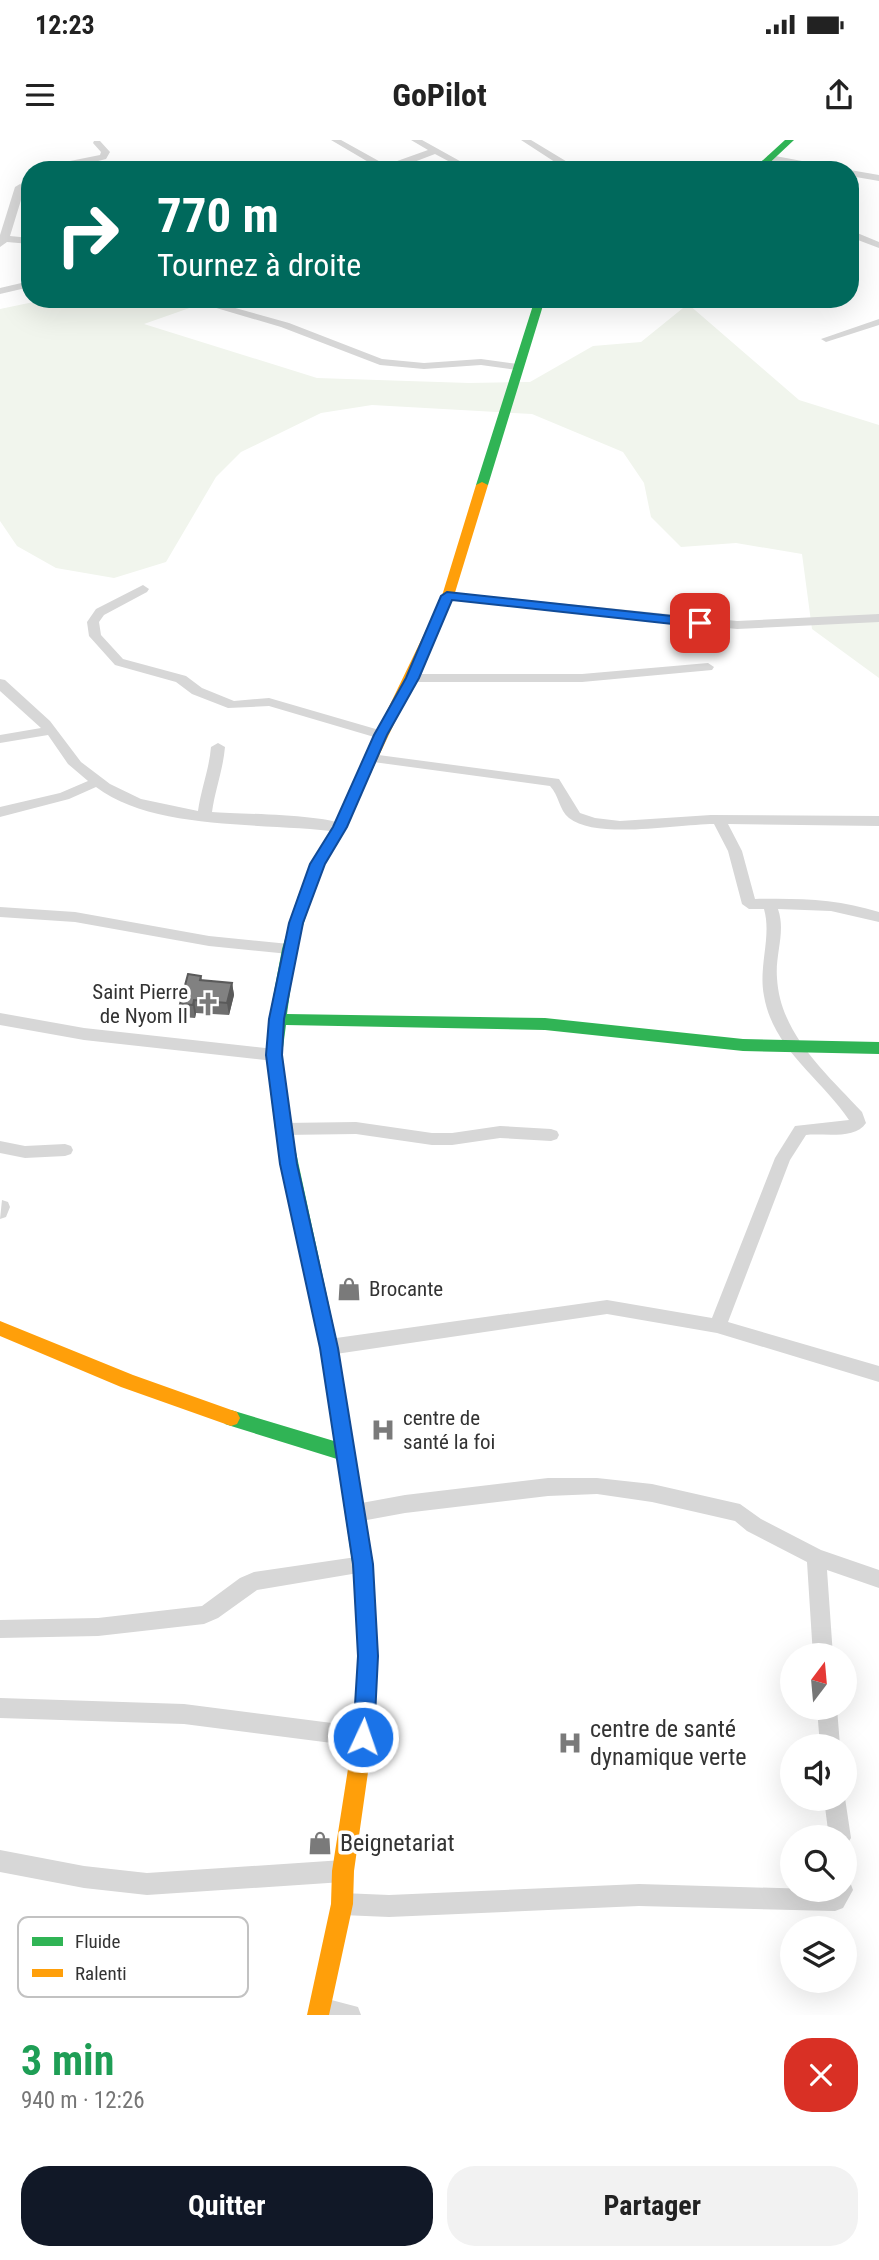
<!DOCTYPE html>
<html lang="fr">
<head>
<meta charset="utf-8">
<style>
  body { margin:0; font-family:"Roboto Condensed",sans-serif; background:#f2f2f2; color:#222; height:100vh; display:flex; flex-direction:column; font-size:26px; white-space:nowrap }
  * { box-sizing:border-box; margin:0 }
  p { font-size:23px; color:#767676 }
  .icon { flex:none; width:38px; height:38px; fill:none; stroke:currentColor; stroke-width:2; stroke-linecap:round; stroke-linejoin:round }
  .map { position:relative; height:1875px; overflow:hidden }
  .details { display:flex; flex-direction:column; background:#fff; flex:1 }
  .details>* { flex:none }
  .top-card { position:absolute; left:21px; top:21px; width:838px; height:147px; border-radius:28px; box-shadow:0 7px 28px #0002; background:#00695c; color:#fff; overflow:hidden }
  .needle { width:46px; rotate:16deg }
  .fabs { position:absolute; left:780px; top:1503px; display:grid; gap:14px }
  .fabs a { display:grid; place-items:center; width:77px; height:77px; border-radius:50%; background:#fff; box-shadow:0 7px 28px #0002; font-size:35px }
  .pin { position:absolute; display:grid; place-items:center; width:60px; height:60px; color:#fff; margin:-30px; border-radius:14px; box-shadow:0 4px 10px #0006 }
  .me { position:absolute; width:77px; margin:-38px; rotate:3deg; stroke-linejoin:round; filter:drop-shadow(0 0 5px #0008) }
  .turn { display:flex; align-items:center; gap:24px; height:147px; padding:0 21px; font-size:32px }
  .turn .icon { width:91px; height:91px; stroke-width:2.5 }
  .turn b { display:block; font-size:49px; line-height:60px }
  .round { display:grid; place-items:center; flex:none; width:74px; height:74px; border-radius:28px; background:#f2f2f2 }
  .overview { display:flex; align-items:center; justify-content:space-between; height:119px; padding:0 21px }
  h1 { font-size:42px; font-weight:700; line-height:52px; color:#1e9e55 }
  .button { display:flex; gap:14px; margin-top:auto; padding:14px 21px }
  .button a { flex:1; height:80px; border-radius:28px; background:#111827; color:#fff; font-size:28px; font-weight:700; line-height:80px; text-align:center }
  .button a+a { background:#f2f2f2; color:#222 }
  .status { display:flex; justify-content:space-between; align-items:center; height:49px; padding:0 35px; background:#fff; direction:ltr }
  .status svg { height:19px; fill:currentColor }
  header { display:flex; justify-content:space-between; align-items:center; height:91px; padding:0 21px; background:#fff; font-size:32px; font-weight:700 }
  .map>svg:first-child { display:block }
</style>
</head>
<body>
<div class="status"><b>12:23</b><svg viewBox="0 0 49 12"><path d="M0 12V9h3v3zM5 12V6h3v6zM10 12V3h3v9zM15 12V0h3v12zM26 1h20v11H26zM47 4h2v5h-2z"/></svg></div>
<header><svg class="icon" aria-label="menu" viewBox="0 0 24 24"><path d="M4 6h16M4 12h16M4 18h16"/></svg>GoPilot<svg class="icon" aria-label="share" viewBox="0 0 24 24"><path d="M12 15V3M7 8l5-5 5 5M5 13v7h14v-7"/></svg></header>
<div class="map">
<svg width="879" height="1875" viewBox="0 0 879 1875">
  <rect width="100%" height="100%" fill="#fff"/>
  <!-- green -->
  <path fill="#f1f5ed" d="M48,159H215L144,184L317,238L469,243L530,242L593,206L641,202L688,164L799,260L879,285V538L812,489L802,414L736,403L681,407L651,377L644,343L623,312L532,274L372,265L321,273L241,312L216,337L166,422L114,438L56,428L17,406L0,381V169Z"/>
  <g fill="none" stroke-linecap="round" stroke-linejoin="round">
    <!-- street -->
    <path fill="#d7d7d7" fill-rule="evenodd" d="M331,0H341L386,25L428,10L411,0H422L476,30H465L435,14L393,30H382Z
      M521,0H531L569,23V30H561V26Z
      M94,1H100L110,12L106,19L62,30H52L60,23L100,15L101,12L93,3Z
      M770,15L834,27L838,30H818L767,20V16Z
      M850,30L879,35V41L850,36Z
      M20,44L25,47L10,96L30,98V104L7,102L0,107V95L15,47Z
      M850,90L879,102V108L850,97Z
      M30,141V147L0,154V148Z
      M186,159H203L289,183L382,219L424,223L481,219L518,224L523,227L518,230L481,225L424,229L380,225L281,187Z
      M879,179V185L826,202L821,199Z
      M143,445L149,449L147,452L104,475L99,482L101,495L123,519L186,536L202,548L234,561L269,558L386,592L388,595L381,599L269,566L228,568L192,554L176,542L115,525L89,496L87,482L96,469Z
      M448,452L737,481L879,474V482L737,489L444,459L442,456Z
      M708,523L714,527L712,530L582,542H412L406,538L412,534H582Z
      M0,539L5,540L50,581L81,622L110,644L141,659L198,671C201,649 209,630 211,607L218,603L225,607C223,630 215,650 212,672C235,674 334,674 347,687L340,692C269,682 155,692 96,647L69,659L0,677V667L60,653L88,641L68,624L48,595L0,603V595L41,588L0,551Z
      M371,614L559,639L580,673L595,678L620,681L711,675L879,676V686L728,684L742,711L755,759C797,758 838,759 879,772V782L831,771L778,769C786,792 775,814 777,838C780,894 826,933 862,972L866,983C855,1000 824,993 806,995L790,1020L728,1182L879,1226V1242L717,1193L607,1174L329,1215L323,1212L320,1207L323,1202L329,1199L607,1160L712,1178L775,1018L795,986L849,980C821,938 773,909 764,856C758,826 772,797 764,769H749L742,764L728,711L714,684C679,684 596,700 569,678C559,670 559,655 550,646L366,621V615Z
      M0,767L75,772L209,796L289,804L296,809L289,814L209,806L75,782L0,777Z
      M0,873L84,888L274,909L282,915L274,921L84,900L0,885Z
      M356,982L432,993H452L500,986L551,989L557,991L559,995L557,999L551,1001L500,998L452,1005H432L356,994L283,995L277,993L275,989L277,985L283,983Z
      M0,1001L25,1006L65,1004L71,1006L73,1010L71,1014L65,1016L25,1018L0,1013Z
      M2,1060L8,1062L10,1067L6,1077L0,1079Z
      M548,1338H597L652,1344L740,1364L761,1379L821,1410L879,1430V1448L827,1430L833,1516H813L807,1422L747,1391L735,1381L652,1362L597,1354L548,1356L405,1373L356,1382L349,1379L346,1373L349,1367L356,1364L405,1355Z
      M363,1416L370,1419L373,1425L370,1431L257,1450L218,1478L204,1484L98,1496L0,1498V1480L98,1478L202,1466L240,1438L254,1432Z
      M0,1558L184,1564L363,1587L370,1590L373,1597L370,1604L363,1607L184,1584L0,1578Z
      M817,1568H837L840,1606H820Z
      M845,1658L851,1698L845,1707V1698H829L824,1659Z
      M0,1710L84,1726L147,1733L343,1720L351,1723L354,1731L351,1739L343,1742L147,1755L84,1748L0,1732Z
      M845,1740L850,1742L853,1750L843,1768L835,1771L639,1766L389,1777L342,1775L334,1772L331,1764L334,1756L342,1753L389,1755L639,1744L845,1750Z
      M320,1857L358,1867L361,1875H312L309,1868L312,1860Z"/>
    <!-- fast -->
    <path fill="#30b455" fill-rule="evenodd" d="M785,0H794L762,30H752Z
      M535,159H545L488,345L478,347L476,345Z
      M361,635L368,639L347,687L325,724L312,756L296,809L287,874L545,878L743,899L879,902V914L743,911L545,890L286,885L282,915L291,989L338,1207L373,1425L374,1449L371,1456L364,1458L357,1456L337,1319L231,1286L225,1284L222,1278L225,1272L231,1270L334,1301L320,1207L275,989L266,915L269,879L282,809L298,756L311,724L333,687L354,639Z"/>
    <!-- slow -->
    <path fill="#ff9f0a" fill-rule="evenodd" d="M482,342L488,345L453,459L368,639L361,643L356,642L354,639L441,459L476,345Z
      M0,1181L133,1235L237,1272L240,1278L237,1284L231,1286L121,1247L0,1196Z
      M364,1440L371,1442L374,1449L378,1516L373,1597L354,1731L353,1764L329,1875H307L331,1764L332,1731L353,1597L358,1516L354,1449L357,1442Z"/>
  </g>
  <!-- wall -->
  <path fill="#6f6f6f" d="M201,836L202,840L232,843L234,855L229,875L196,873L195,878L182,877L180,864Z"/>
  <!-- shaded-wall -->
  <path fill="#5a5a5a" d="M232,843L234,855L229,875L227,863Z
    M194,860L196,873L195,878L193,865Z"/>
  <!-- building -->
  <path fill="#818181" stroke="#5a5a5a" stroke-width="2" d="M188,834L201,836L200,840L232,843L227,863L194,860L193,865L180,864Z"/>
  <!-- route -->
  <path fill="#1a73e8" stroke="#114b97" stroke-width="2" d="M447,452L700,479L706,483L700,487L452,460L419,538L387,595L347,687L325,724L303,783L284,879L282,915L297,1024L338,1208L373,1424L378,1516L374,1597L371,1604L363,1607L356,1604L353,1597L358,1516L353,1424L320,1208L280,1024L266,915L269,879L289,783L310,724L333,687L374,595L406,538L441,456Z"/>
  <!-- icons -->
  <defs>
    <g id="church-bare" transform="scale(1.89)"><path d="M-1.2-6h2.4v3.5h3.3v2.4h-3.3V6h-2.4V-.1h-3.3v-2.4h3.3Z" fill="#7a7a7a" stroke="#fff" stroke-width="2.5" paint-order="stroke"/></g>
    <g id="shop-bare" transform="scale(1.89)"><path d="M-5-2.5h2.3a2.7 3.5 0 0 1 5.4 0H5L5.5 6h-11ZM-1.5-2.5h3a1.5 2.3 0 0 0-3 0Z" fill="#7a7a7a" stroke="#fff" stroke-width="2.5" paint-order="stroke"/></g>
    <g id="hospital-bare" transform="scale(1.89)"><path d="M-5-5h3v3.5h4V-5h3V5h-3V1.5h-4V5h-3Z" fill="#7a7a7a" stroke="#fff" stroke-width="2.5" paint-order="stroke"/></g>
  </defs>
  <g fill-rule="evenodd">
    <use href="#church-bare" x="208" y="864"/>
    <use href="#shop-bare" x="349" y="1149"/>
    <use href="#hospital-bare" x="383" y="1290"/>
    <use href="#hospital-bare" x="570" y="1603"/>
    <use href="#shop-bare" x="320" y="1703"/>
  </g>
  <g text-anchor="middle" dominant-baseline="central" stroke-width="7" stroke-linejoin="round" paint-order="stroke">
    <!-- poi labels -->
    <g font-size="21" fill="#333" stroke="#fff" text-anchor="start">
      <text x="188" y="852" text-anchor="end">Saint Pierre<tspan x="188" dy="24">de Nyom II</tspan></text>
      <text x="369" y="1149">Brocante</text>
      <text x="403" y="1278">centre de<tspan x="403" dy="24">santé la foi</tspan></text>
    </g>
    <!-- near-poi labels -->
    <g font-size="24" fill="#333" stroke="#fff" text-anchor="start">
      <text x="590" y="1589">centre de santé<tspan x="590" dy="28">dynamique verte</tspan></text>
      <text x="340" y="1703">Beignetariat</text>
    </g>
  </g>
  <!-- legend -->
  <rect x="18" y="1777" width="230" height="80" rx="10" fill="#fff" stroke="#c2c2c2" stroke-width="2"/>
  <rect x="32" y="1797" width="31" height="9" fill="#30b455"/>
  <rect x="32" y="1829" width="31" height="8" fill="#ff9f0a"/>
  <g font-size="19" fill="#333">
    <text x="75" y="1808">Fluide</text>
    <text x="75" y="1840">Ralenti</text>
  </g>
</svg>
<div class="fabs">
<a><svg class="needle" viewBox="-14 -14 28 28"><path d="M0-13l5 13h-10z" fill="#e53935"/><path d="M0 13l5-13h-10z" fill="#767676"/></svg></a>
<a><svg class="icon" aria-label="sound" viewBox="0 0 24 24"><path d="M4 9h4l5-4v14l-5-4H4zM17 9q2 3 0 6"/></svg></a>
<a><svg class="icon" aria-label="search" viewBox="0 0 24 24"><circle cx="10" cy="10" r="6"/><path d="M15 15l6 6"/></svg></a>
<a><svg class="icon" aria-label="layers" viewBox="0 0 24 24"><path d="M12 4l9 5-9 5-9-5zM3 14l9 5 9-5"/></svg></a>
</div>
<div class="pin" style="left:700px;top:483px;background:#d93025"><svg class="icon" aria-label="arrive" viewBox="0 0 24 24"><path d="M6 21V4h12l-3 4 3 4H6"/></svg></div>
<svg class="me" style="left:363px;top:1597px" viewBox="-20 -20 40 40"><circle r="17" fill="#1a73e8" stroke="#fff" stroke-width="3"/><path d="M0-11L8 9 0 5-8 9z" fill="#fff"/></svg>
<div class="top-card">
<div class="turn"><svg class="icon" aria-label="right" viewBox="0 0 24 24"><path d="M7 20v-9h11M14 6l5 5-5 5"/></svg><div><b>770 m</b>Tournez à droite</div></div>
</div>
</div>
<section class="details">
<div class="overview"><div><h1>3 min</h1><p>940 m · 12:26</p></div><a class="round" style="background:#d93025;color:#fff"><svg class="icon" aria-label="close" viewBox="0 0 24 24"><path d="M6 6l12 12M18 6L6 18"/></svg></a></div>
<div class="button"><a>Quitter</a><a>Partager</a></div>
</section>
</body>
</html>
